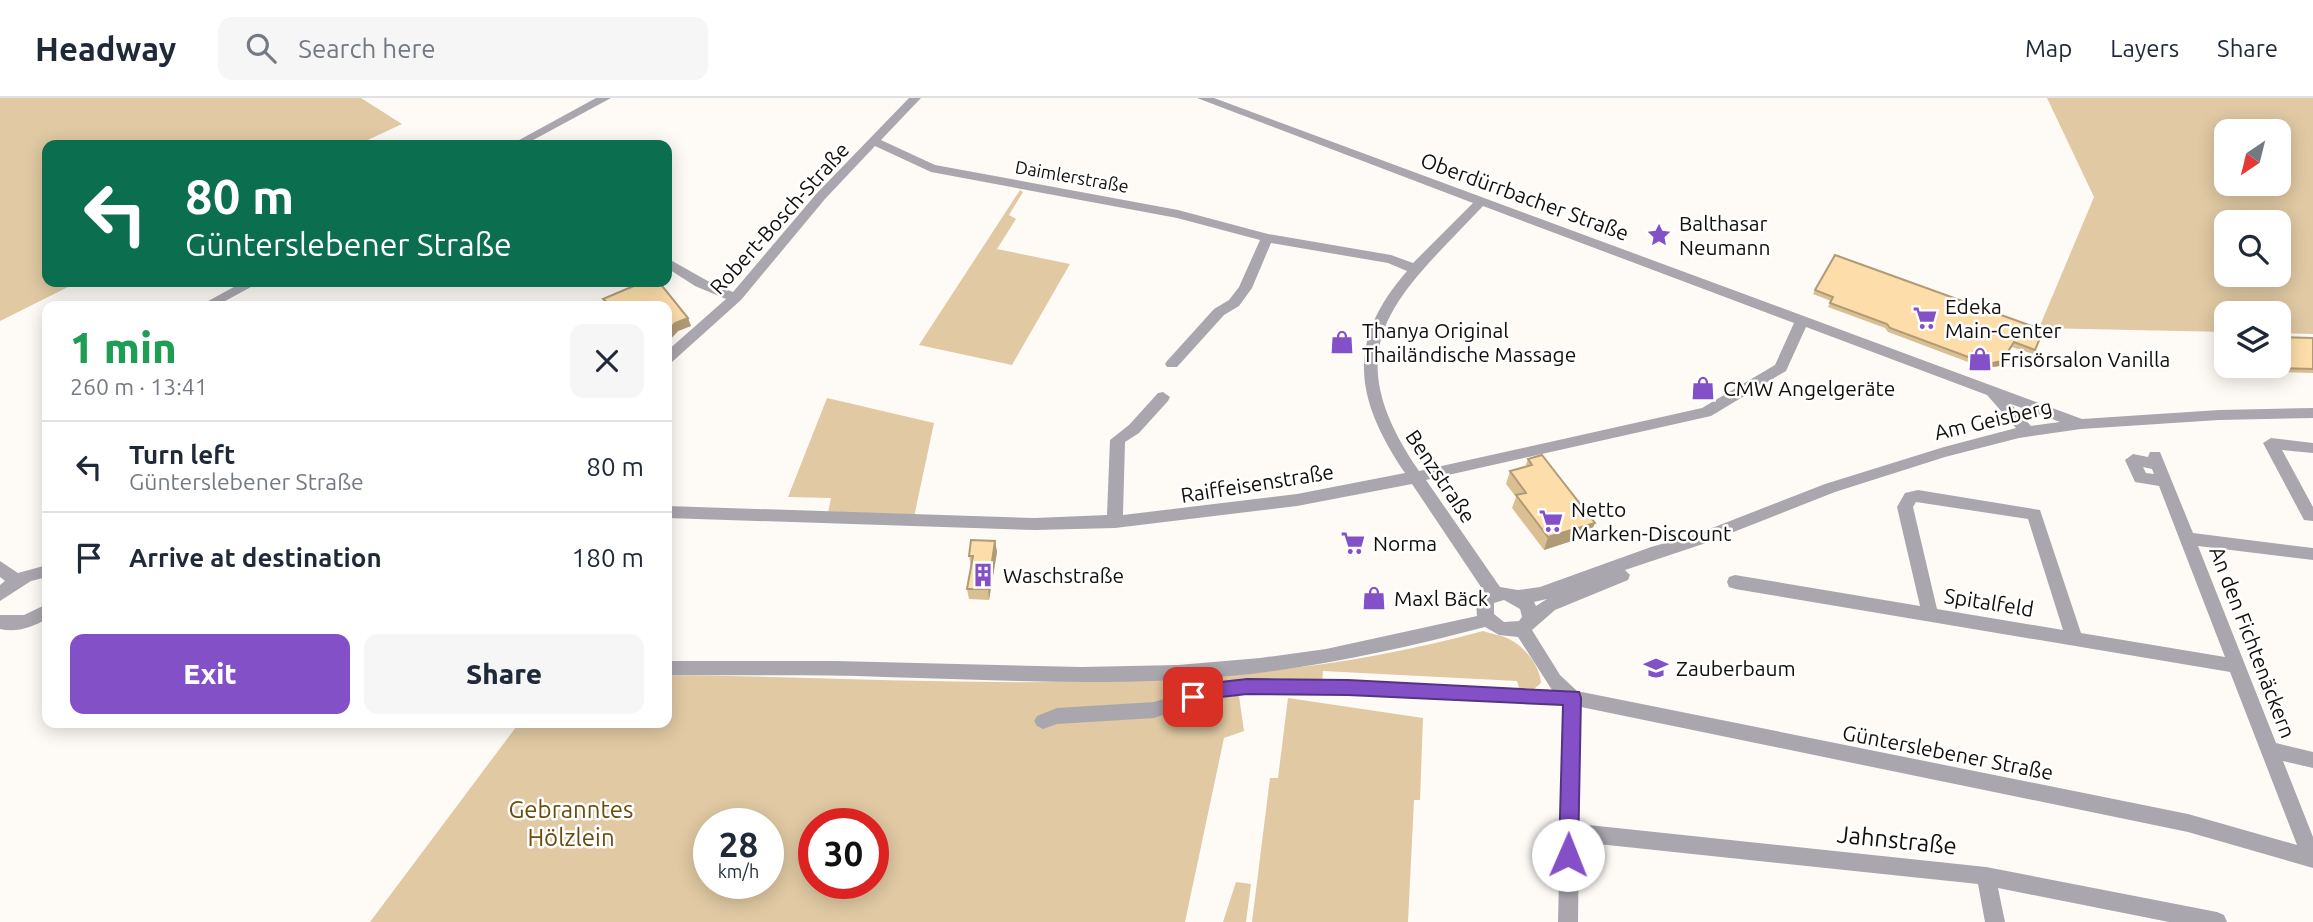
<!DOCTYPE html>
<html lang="en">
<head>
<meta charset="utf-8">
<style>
  body { margin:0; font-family:Ubuntu,sans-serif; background:#f6f6f7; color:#1f2937; height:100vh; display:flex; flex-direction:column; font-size:26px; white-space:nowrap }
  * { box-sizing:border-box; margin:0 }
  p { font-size:23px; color:#747a83 }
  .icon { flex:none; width:38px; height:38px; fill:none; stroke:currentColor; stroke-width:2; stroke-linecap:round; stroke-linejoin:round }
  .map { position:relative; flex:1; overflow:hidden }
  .drawer { position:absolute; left:42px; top:203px; width:630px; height:427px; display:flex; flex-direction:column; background:#fff; border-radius:14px; box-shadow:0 4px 18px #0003 }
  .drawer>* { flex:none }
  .hud { position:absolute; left:42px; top:42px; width:630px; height:147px; border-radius:14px; box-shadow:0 4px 18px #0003; background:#0b6e4f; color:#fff; overflow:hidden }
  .needle { width:46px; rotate:215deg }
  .buttons { position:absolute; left:2214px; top:21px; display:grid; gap:14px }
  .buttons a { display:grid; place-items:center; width:77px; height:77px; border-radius:14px; background:#fff; box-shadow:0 4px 18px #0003; font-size:35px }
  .speed { position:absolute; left:693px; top:710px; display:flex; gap:14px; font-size:35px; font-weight:700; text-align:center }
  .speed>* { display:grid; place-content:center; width:91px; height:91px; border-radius:50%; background:#fff; box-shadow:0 4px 18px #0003; line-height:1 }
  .speed small { font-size:18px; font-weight:400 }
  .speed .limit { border:10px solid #d22; background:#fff; color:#111 }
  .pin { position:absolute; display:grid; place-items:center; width:60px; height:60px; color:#fff; margin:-30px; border-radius:14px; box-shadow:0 4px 10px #0006 }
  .me { position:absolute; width:77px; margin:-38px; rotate:1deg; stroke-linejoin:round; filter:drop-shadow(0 0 5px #0008) }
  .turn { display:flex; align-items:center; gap:24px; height:147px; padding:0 28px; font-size:32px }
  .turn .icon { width:91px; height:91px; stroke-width:2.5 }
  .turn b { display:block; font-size:49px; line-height:60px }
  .round { display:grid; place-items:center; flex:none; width:74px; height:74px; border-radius:14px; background:#f6f6f7 }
  .overview { display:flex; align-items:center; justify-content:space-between; height:119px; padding:0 28px }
  h1 { font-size:42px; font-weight:800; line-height:52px; color:#1e9e55 }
  .primary-button { display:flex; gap:14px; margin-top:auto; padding:14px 28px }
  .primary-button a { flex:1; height:80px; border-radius:14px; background:#8350c8; color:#fff; font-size:28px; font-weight:800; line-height:80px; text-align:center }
  .primary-button a+a { background:#f6f6f7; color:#1f2937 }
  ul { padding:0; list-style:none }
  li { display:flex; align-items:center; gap:21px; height:91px; padding:0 28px; border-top:2px solid #e0e1e3 }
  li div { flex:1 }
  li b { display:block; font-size:26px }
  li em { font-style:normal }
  header { display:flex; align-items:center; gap:42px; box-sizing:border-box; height:98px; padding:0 35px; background:#fff; border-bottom:2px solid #e0e1e3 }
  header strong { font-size:33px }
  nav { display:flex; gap:38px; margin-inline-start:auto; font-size:24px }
  .search { width:490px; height:63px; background:#f6f6f7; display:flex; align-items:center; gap:18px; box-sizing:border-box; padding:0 24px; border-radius:14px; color:#747a83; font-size:26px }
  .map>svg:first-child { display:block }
</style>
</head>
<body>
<header>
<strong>Headway</strong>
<div class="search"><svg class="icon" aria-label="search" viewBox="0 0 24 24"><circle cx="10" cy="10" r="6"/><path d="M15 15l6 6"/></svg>Search here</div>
<nav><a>Map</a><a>Layers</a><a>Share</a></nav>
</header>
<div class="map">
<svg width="2313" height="824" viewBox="0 0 2313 824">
  <rect width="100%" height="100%" fill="#fefbf7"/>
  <!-- green -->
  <path fill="#e0c9a3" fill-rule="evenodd" d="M0,0H361L402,26L357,47H47V184H78L0,223Z
    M2047,0H2313V236L2279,235L2278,215H2226V234L2039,230L2094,99ZM2226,33H2278V86H2226ZM2226,124H2278V177H2226Z
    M1020,92L1023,94L1009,117L1016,121L997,151L1070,166L1012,267L919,247Z
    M827,300L934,325L914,419L828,415L831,400L788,399Z
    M1483,533C1491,536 1502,537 1509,541C1525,549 1540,568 1541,585L1534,591L1519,590L1517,583L1323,573L1322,584L1276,580L1237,584L1244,633L1224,640L1185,824H370L519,625H667V577C940,580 1215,607 1483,533ZM709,726H768V786H709ZM814,726H873V786H814Z
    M1288,600L1423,620L1420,702H1414L1408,824H1252L1270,680H1278Z
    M1236,784L1251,786L1246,824H1223Z"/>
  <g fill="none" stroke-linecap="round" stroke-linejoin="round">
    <!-- minor -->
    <path fill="#a9a7ad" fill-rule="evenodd" d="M596,0H611L524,47H510Z
      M909,0H921L881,42L935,67L1178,112L1268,136L1391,157L1413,165L1473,105L1197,0H1214L2082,321L2219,312L2313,310V320L2219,322L2081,331L2019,340L1945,359L1835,394L1703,446L1625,472L1630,477L1628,482L1555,512L1532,532L1560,577L1577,593L2188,716L2297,747L2230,574L1735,491L1729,489L1727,484L1729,479L1735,477L1920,508L1897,409L1905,395L1918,392L2040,412L2081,535L2225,559L2159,388L2135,384L2125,362L2133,356L2148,359L2150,354H2160L2193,435L2313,450V462L2198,448L2276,645L2313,654V670L2283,663L2313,739V770L2188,734L1581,609L1579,726L1986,769L2217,814L2224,817L2227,824H2169L1998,790L2005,824H1985L1978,786L1579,744L1578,824H1558L1563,607L1348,597L1247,596L1212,600L1154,620L1057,626L1043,631L1037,628L1034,623L1037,618L1057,610L1154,604L1212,586L1247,582L1348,583L1552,592L1518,539L1499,537L1485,529C1401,551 1316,570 1229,578C1115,589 999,582 884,579C812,576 739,578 667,577V563H836L1081,569L1178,567L1260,560L1326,551L1477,518C1476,509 1476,498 1485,495L1412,386L1297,408L1115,430L1035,432L667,420V408L1035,420L1107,417L1110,342L1129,327L1158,295L1163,294L1170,299L1168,303L1139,335L1125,344L1123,417L1297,396L1405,375C1355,301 1345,244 1407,173L1388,165L1271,145L1252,190L1239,208L1224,217L1177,269H1167L1165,266L1167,263L1214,211L1229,202L1239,189L1260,142L1177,120L931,74L875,48L825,101L741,202L672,264L667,266V253L726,201L695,188L667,170V160L713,186L733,194L817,95ZM1483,108L1794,225L1775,267L1702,310L1419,373C1332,246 1396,200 1483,108ZM1806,229L1987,297L2016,330L1944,349L1825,386L1694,437L1651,449L1540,489L1518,492L1500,489L1426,382L1711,318L1786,273ZM2011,306L2060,324L2031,328ZM2143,369L2152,371L2154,376L2146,375ZM1916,404L2028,421L2063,532L1937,511L1913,409ZM1547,501L1536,508L1534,504ZM1504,502L1520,511L1522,519L1519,523L1504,524L1494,516V505Z
      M243,184H260L216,208H199Z
      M2271,340L2313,345V355L2282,352L2313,409V423L2304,422L2263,345Z
      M0,463L18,475L47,467V479L31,483L0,503V487L5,483L0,479Z
      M47,506V521C32,529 17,535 0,531V517H24Z"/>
  </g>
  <!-- wall -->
  <path fill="#dabf92" d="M1835,157L2035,252L2033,256L2012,249L2000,268L1984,270L1888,234L1885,230L1828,209L1831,203L1813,196Z
    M643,184H659L688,220L691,228L678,233L668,244H667V208H606L603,201Z
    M2313,240V275L2277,274L2271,268H2278Z
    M1528,361L1590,437L1544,452L1512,410L1516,399L1506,386L1510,373L1525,369Z
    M995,443L997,454L989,502L969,501L967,491L971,469L969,458Z"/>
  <!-- shaded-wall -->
  <path fill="#b19b77" d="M688,220L691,228L678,233L668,244L667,234L675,225Z
    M2002,263L2000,268L1984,270L1987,266Z
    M1595,425L1590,437L1544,452L1548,439Z
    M995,443L997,454L989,502L988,491Z"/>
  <!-- building -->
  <path fill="#fddeaa" stroke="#b19b77" stroke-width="2" d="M1835,157L2037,230L2041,238L2035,252L2014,244L2002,263L1987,266L1890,230L1887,226L1830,205L1833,199L1815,192Z
    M643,184H659L688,220L675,225L667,234V208H612L603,201Z
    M2278,239L2313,240V271L2280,270L2278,268Z
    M1542,357L1595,425L1548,439L1516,397L1526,395L1510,373L1532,367L1528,361Z
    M971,442L995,443L988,491H967L973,458H969Z"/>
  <!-- route -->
  <path fill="#8350c8" stroke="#553482" stroke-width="2" d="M1247,581L1348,582L1579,594L1581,600L1578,757L1575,763L1568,766L1561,763L1559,757L1563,607L1348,597L1247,596L1212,600L1193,607L1186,605L1184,599L1186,594L1212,585Z"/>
  <!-- icons -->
  <defs>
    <g id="sight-bare" transform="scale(1.89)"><path d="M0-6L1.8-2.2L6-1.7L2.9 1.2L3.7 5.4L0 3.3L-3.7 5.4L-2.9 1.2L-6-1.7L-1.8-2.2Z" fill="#8350c8" stroke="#fff" stroke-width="2.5" paint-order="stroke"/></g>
    <g id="supermarket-bare" transform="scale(1.89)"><path d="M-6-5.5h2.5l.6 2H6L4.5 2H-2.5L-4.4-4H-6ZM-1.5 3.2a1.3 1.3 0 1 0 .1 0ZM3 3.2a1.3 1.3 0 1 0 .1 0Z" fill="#8350c8" stroke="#fff" stroke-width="2.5" paint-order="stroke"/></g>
    <g id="shop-bare" transform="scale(1.89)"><path d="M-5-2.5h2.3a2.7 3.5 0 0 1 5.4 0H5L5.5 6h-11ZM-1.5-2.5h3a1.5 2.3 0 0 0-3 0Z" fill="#8350c8" stroke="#fff" stroke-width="2.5" paint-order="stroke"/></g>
    <g id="building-bare" transform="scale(1.89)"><path d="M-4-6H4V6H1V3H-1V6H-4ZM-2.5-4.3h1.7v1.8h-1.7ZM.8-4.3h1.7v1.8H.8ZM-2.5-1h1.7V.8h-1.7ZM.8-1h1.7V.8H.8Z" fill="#8350c8" stroke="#fff" stroke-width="2.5" paint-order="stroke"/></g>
    <g id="school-bare" transform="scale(1.89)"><path d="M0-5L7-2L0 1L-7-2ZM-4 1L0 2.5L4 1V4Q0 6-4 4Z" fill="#8350c8" stroke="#fff" stroke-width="2.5" paint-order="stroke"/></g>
  </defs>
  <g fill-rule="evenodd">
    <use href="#sight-bare" x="1659" y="137"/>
    <use href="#supermarket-bare" x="1925" y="220"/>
    <use href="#shop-bare" x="1342" y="244"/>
    <use href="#shop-bare" x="1980" y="261"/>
    <use href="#shop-bare" x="1703" y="290"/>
    <use href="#supermarket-bare" x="1551" y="423"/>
    <use href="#supermarket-bare" x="1353" y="445"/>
    <use href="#building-bare" x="983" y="477"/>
    <use href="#shop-bare" x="1374" y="500"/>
    <use href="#school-bare" x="1656" y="570"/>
  </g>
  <g text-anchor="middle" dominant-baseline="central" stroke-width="5" stroke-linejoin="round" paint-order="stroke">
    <!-- far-street labels -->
    <g font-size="18" fill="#12100c" stroke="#fff">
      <text transform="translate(1072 78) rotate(10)">Daimlerstraße</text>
    </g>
    <!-- street labels -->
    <g font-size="21" fill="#12100c" stroke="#fff">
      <text transform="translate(1525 98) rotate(20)">Oberdürrbacher Straße</text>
      <text transform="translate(779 120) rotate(-48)">Robert-Bosch-Straße</text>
      <text transform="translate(1993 321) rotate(-13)">Am Geisberg</text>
      <text transform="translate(1441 378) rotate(56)">Benzstraße</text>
      <text transform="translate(1257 385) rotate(-9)">Raiffeisenstraße</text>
      <text transform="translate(1989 504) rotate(9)">Spitalfeld</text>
      <text transform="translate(2253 544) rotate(69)">An den Fichtenäckern</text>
      <text transform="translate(1948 654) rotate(11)">Günterslebener Straße</text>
    </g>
    <!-- poi labels -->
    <g font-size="21" fill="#12100c" stroke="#fff" text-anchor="start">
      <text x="1679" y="125">Balthasar<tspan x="1679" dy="24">Neumann</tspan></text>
      <text x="1945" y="208">Edeka<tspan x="1945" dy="24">Main-Center</tspan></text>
      <text x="1362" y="232">Thanya Original<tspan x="1362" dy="24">Thailändische Massage</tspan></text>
      <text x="2000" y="261">Frisörsalon Vanilla</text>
      <text x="1723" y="290">CMW Angelgeräte</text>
      <text x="1571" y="411">Netto<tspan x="1571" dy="24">Marken-Discount</tspan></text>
      <text x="1373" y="445">Norma</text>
      <text x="1003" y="477">Waschstraße</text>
      <text x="1394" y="500">Maxl Bäck</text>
      <text x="1676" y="570">Zauberbaum</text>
    </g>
    <!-- near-park labels -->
    <g font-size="24" fill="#6a4c0e" stroke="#fff">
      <text x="571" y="711">Gebranntes<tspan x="571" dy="28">Hölzlein</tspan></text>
    </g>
    <!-- near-street labels -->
    <g font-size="24" fill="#12100c" stroke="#fff">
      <text transform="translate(1897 742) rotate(6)">Jahnstraße</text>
    </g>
  </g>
</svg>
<div class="buttons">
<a><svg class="needle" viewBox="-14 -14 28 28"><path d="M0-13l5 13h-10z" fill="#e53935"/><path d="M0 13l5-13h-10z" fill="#747a83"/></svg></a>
<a><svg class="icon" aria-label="search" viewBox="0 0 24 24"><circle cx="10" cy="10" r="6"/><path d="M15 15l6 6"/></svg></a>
<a><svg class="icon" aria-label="layers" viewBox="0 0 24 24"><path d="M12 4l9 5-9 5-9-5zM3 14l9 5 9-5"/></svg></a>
</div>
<div class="speed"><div>28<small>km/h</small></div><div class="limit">30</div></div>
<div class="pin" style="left:1193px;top:599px;background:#d93025"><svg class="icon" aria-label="arrive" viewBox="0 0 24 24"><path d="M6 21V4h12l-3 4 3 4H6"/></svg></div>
<svg class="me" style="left:1568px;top:757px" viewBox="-20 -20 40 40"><circle r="19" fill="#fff"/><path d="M0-13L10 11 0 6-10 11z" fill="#8350c8"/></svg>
<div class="hud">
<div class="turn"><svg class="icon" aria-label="left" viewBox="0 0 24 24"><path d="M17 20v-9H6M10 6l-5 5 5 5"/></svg><div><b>80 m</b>Günterslebener Straße</div></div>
</div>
<section class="drawer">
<div class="overview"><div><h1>1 min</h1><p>260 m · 13:41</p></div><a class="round"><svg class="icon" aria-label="close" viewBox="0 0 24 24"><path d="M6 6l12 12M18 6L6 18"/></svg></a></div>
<ul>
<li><svg class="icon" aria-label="left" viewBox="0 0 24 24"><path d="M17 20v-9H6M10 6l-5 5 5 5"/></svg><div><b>Turn left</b><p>Günterslebener Straße</p></div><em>80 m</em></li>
<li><svg class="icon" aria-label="arrive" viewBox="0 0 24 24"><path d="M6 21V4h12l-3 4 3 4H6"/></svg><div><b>Arrive at destination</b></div><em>180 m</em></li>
</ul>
<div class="primary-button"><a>Exit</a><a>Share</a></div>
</section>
</div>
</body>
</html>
